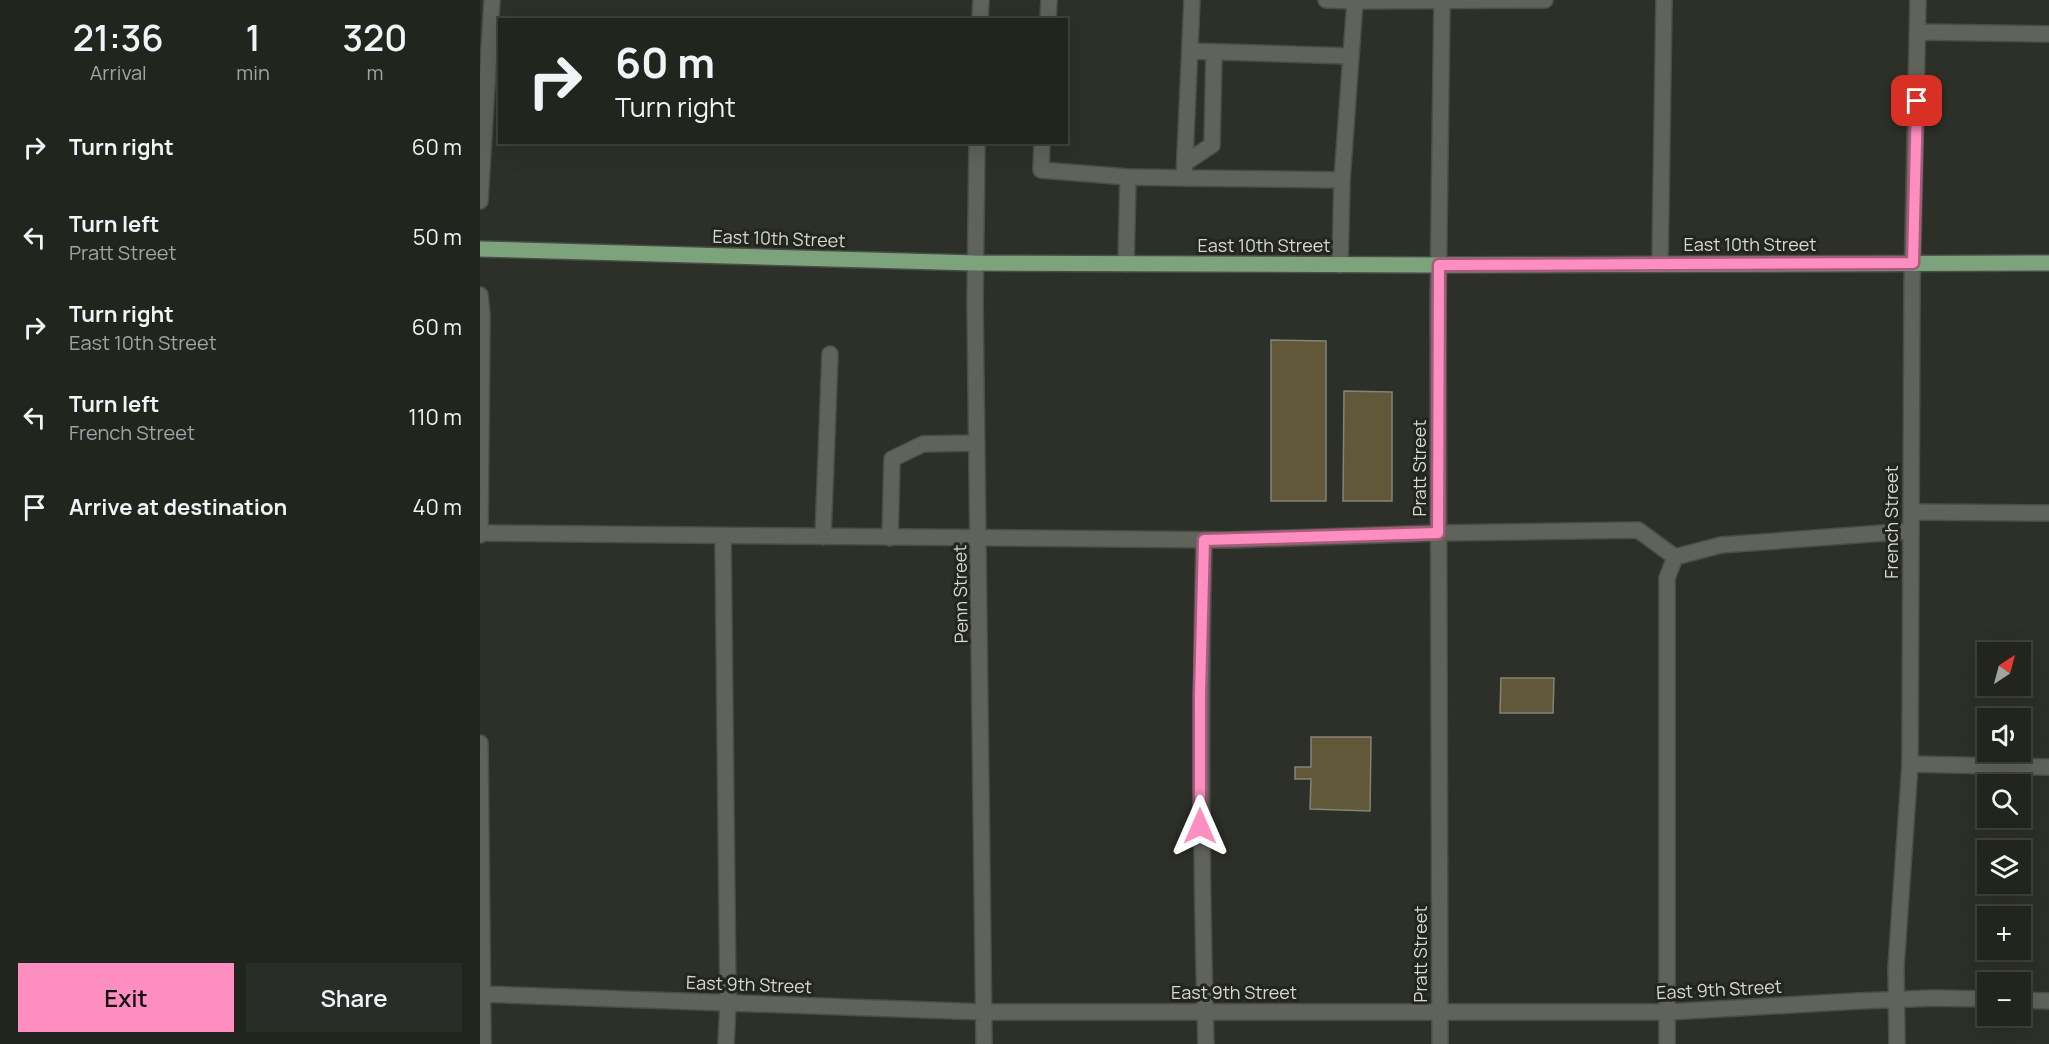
<!DOCTYPE html>
<html lang="en">
<head>
<meta charset="utf-8">
<style>
  body { margin:0; font-family:Manrope,sans-serif; background:#2a2c27; color:#f1f3f6; height:100vh; display:flex; flex-direction:column; font-size:22px; white-space:nowrap }
  * { box-sizing:border-box; margin:0 }
  p { font-size:20px; color:#a2a4a4 }
  .icon { flex:none; width:33px; height:33px; fill:none; stroke:currentColor; stroke-width:2; stroke-linecap:round; stroke-linejoin:round }
  .map { position:relative; flex:1; overflow:hidden }
  .drawer { display:flex; flex-direction:column; background:#22241e; width:480px }
  .drawer>* { flex:none }
  .guide { position:absolute; left:18px; top:18px; width:570px; height:126px; border-radius:0px; box-shadow:0 6px 24px #0002,0 0 0 2px #3f413c; background:#22241e; color:#f1f3f6; overflow:hidden }
  .needle { width:39px; rotate:36deg }
  .fabs { position:absolute; left:1497px; top:642px; display:grid; gap:12px }
  .fabs a { display:grid; place-items:center; width:54px; height:54px; border-radius:0px; background:#22241e; box-shadow:0 6px 24px #0002,0 0 0 2px #3f413c; font-size:30px }
  .pin { position:absolute; display:grid; place-items:center; width:51px; height:51px; color:#fff; margin:-26px; border-radius:12px; box-shadow:0 3px 9px #0006 }
  .me { position:absolute; width:66px; margin:-33px; rotate:0deg; stroke-linejoin:round; filter:drop-shadow(0 0 4px #0008) }
  .turn { display:flex; align-items:center; gap:21px; height:126px; padding:0 18px; font-size:27px }
  .turn .icon { width:78px; height:78px; stroke-width:2.5 }
  .turn b { display:block; font-size:42px; line-height:51px }
  .eta { display:flex; justify-content:space-evenly; align-items:center; height:102px; text-align:center }
  .eta b { font-size:36px; font-weight:600; line-height:42px }
  .cta { display:flex; gap:12px; margin-top:auto; padding:12px 18px }
  .cta a { flex:1; height:69px; border-radius:0px; background:#fd8ebf; color:#111; font-size:24px; font-weight:600; line-height:69px; text-align:center }
  .cta a+a { background:#2a2c27; color:#f1f3f6 }
  ul { padding:0; list-style:none }
  li { display:flex; align-items:center; gap:18px; height:90px; padding:0 18px }
  li div { flex:1 }
  li b { display:block; font-size:22px }
  li em { font-style:normal }
  main { display:flex; flex:1; min-height:0 }
  .map>svg:first-child { display:block }
</style>
</head>
<body>
<main>
<section class="drawer">
<div class="eta">
<div><b>21:36</b><p>Arrival</p></div>
<div><b>1</b><p>min</p></div>
<div><b>320</b><p>m</p></div>
</div>
<ul>
<li><svg class="icon" aria-label="right" viewBox="0 0 24 24"><path d="M7 20v-9h11M14 6l5 5-5 5"/></svg><div><b>Turn right</b></div><em>60 m</em></li>
<li><svg class="icon" aria-label="left" viewBox="0 0 24 24"><path d="M17 20v-9H6M10 6l-5 5 5 5"/></svg><div><b>Turn left</b><p>Pratt Street</p></div><em>50 m</em></li>
<li><svg class="icon" aria-label="right" viewBox="0 0 24 24"><path d="M7 20v-9h11M14 6l5 5-5 5"/></svg><div><b>Turn right</b><p>East 10th Street</p></div><em>60 m</em></li>
<li><svg class="icon" aria-label="left" viewBox="0 0 24 24"><path d="M17 20v-9H6M10 6l-5 5 5 5"/></svg><div><b>Turn left</b><p>French Street</p></div><em>110 m</em></li>
<li><svg class="icon" aria-label="arrive" viewBox="0 0 24 24"><path d="M6 21V4h12l-3 4 3 4H6"/></svg><div><b>Arrive at destination</b></div><em>40 m</em></li>
</ul>
<div class="cta"><a>Exit</a><a>Share</a></div>
</section>
<div class="map">
<svg width="1569" height="1044" viewBox="0 0 1569 1044">
  <rect width="100%" height="100%" fill="#2d3028"/>
  <!-- building -->
  <path fill="#605838" stroke="#858279" stroke-width="1.5" d="M791,340L846,341V501H791Z
    M864,391L912,392V501H863Z
    M1021,678H1074L1073,713H1020Z
    M831,737H891L890,811L830,809L831,779H815V767H831Z"/>
  <g fill="none" stroke-linecap="round" stroke-linejoin="round">
    <!-- service casing -->
    <g stroke="#4b4e47" stroke-width="18">
      <path id="service" d="M712,0L704,178L862,180
        M846,0L875,1L862,180L860,265
        M875,1L1065,0
        M568,20L569,0
        M710,51L870,56
        M562,142L561,170L648,177L704,178
        M705,163L732,145L734,52
        M646,264L648,177
        M1180,264L1184,0
        M1431,512L1569,513
        M0,533L751,540L958,533L1158,530L1195,557
        M243,536L248,1003L246,1044
        M343,537L350,354
        M410,538L412,459L443,444L497,443
        M724,540C720,709 721,876 726,1044
        M1430,764L1569,767
        M1187,1044V578L1195,557L1241,545L1431,531"/>
    </g>
    <!-- minor casing -->
    <g stroke="#4b4e47" stroke-width="18">
      <path id="minor" d="M500,20L501,0
        M1438,32L1569,34
        M497,142L495,303L504,1044
        M0,201L12,0
        M0,295L2,315L0,535
        M0,743L3,1044
        M0,994L505,1012H1188L1378,1001L1454,998L1508,999
        M1540,1000L1569,1001
        M960,1044L958,302L962,0
        M1417,1044L1416,967L1430,764L1432,286L1438,0"/>
    </g>
    <!-- primary casing -->
    <g stroke="#4b4e47" stroke-width="18">
      <path id="primary" d="M0,249L495,263L959,265L1569,263"/>
    </g>
    <!-- service -->
    <use href="#service" stroke="#60635a" stroke-width="15"/>
    <!-- minor -->
    <use href="#minor" stroke="#60635a" stroke-width="15"/>
    <!-- primary -->
    <use href="#primary" stroke="#7da37d" stroke-width="15"/>
  </g>
  <g fill="none" stroke-linecap="round" stroke-linejoin="round">
    <!-- route casing -->
    <g stroke="#a45c7c" stroke-width="15">
      <path id="route" d="M720,826V693L724,540L958,533L959,265L1433,263L1437,101"/>
    </g>
    <!-- route -->
    <use href="#route" stroke="#fd8ebf" stroke-width="10"/>
  </g>
  <g text-anchor="middle" dominant-baseline="central" stroke-width="6" stroke-linejoin="round" paint-order="stroke">
    <!-- street labels -->
    <g font-size="18" fill="#d7d8d3" stroke="#23261e">
      <text transform="translate(299 238) rotate(2)">East 10th Street</text>
      <text x="1270" y="244">East 10th Street</text>
      <text x="784" y="245">East 10th Street</text>
      <text transform="translate(939 468) rotate(-90)">Pratt Street</text>
      <text transform="translate(1411 522) rotate(-90)">French Street</text>
      <text transform="translate(480 594) rotate(-91)">Penn Street</text>
      <text transform="translate(940 954) rotate(-90)">Pratt Street</text>
      <text transform="translate(269 984) rotate(2)">East 9th Street</text>
      <text transform="translate(1239 989) rotate(-3)">East 9th Street</text>
      <text x="754" y="992">East 9th Street</text>
    </g>
  </g>
</svg>
<div class="fabs">
<a><svg class="needle" viewBox="-14 -14 28 28"><path d="M0-13l5 13h-10z" fill="#e53935"/><path d="M0 13l5-13h-10z" fill="#a2a4a4"/></svg></a>
<a><svg class="icon" aria-label="sound" viewBox="0 0 24 24"><path d="M4 9h4l5-4v14l-5-4H4zM17 9q2 3 0 6"/></svg></a>
<a><svg class="icon" aria-label="search" viewBox="0 0 24 24"><circle cx="10" cy="10" r="6"/><path d="M15 15l6 6"/></svg></a>
<a><svg class="icon" aria-label="layers" viewBox="0 0 24 24"><path d="M12 4l9 5-9 5-9-5zM3 14l9 5 9-5"/></svg></a>
<a>+</a>
<a>−</a>
</div>
<div class="pin" style="left:1437px;top:101px;background:#d93025"><svg class="icon" aria-label="arrive" viewBox="0 0 24 24"><path d="M6 21V4h12l-3 4 3 4H6"/></svg></div>
<svg class="me" style="left:720px;top:826px" viewBox="-20 -20 40 40"><path d="M0-17L14 15 0 8-14 15z" fill="#fd8ebf" stroke="#fff" stroke-width="4"/></svg>
<div class="guide">
<div class="turn"><svg class="icon" aria-label="right" viewBox="0 0 24 24"><path d="M7 20v-9h11M14 6l5 5-5 5"/></svg><div><b>60 m</b>Turn right</div></div>
</div>
</div>
</main>
</body>
</html>
